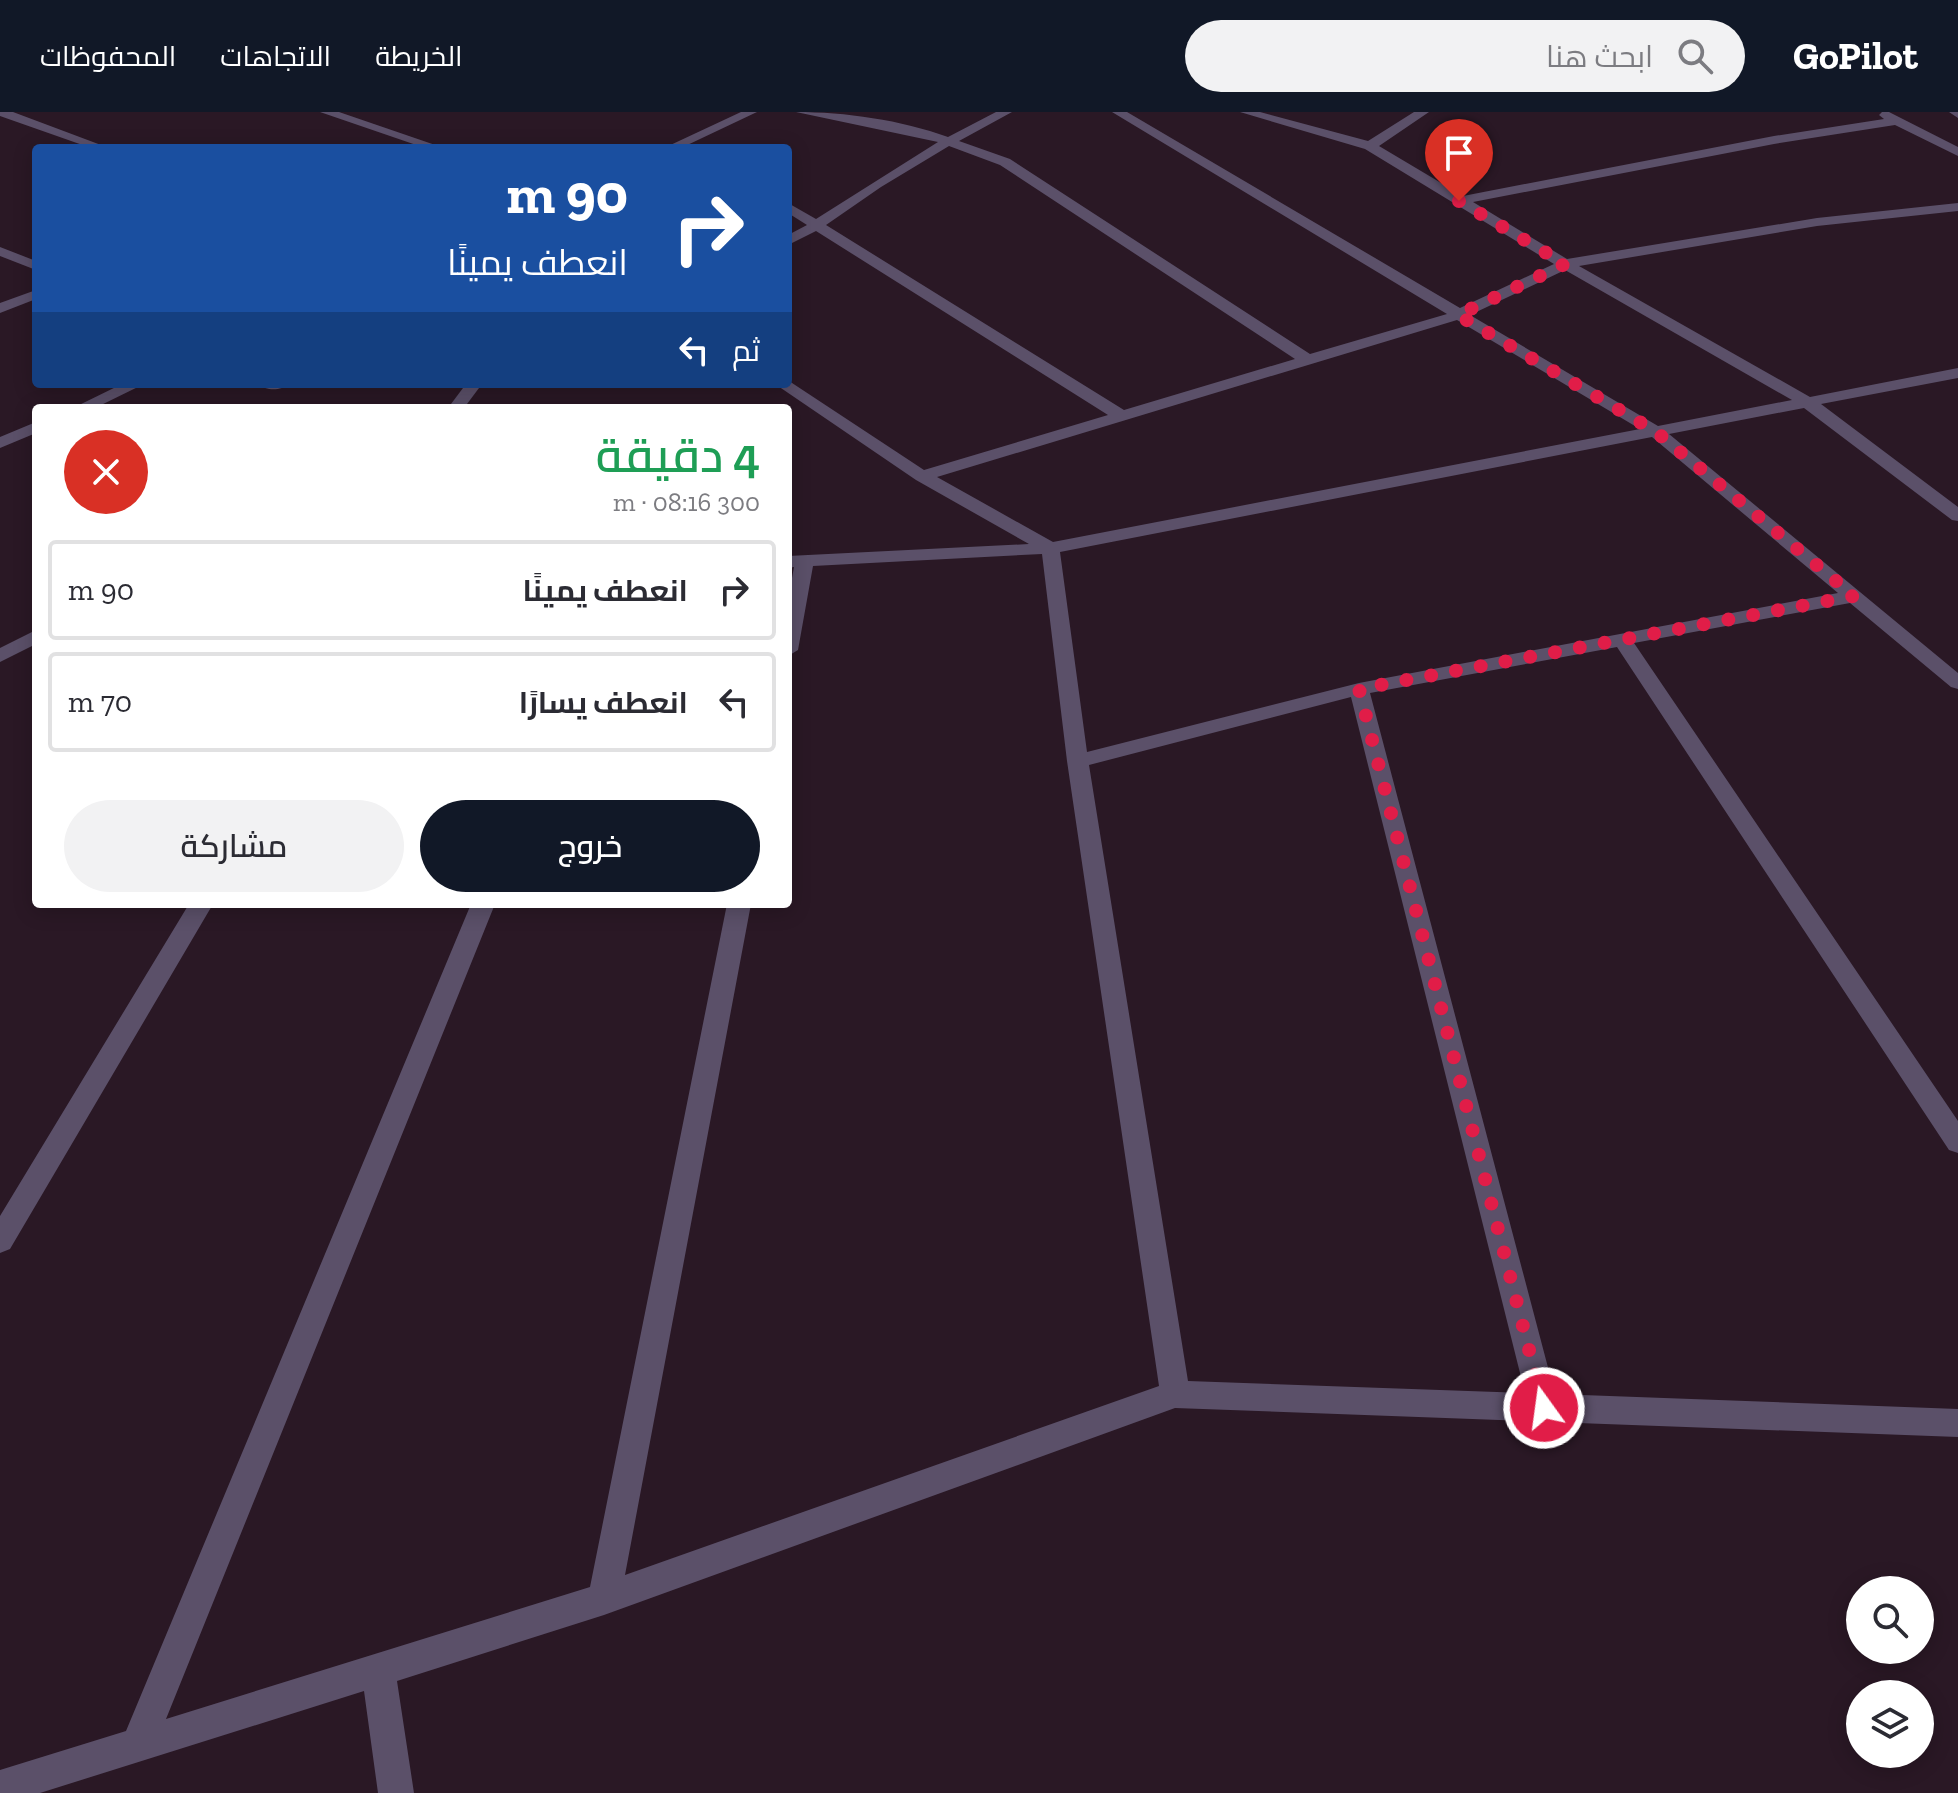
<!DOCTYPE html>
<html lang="ar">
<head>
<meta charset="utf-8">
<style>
  body { margin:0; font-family:"Zilla Slab",Cairo,serif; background:#f2f2f3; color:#2b2b33; direction:rtl; height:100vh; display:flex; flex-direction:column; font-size:30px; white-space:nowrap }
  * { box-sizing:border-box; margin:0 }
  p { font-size:26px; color:#7c7c81 }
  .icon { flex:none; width:44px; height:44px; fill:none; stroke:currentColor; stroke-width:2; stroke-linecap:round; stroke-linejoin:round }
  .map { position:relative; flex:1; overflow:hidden; direction:ltr }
  .sheet { position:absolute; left:32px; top:292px; width:760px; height:504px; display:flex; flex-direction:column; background:#fff; border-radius:8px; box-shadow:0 4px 20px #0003; direction:rtl }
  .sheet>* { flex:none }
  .hud { position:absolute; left:32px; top:32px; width:760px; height:244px; border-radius:8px; box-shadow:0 4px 20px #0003; direction:rtl; background:#1a4fa0; color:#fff; overflow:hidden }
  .fabs { position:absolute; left:1846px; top:1464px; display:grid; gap:16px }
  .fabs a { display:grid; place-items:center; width:88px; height:88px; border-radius:50%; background:#fff; box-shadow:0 4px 20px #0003; font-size:40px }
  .pin { position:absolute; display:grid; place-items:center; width:68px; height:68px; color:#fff; margin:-82px -34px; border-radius:50% 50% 50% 0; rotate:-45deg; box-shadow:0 0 8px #0007 }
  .pin .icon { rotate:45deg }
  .me { position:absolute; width:88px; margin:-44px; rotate:346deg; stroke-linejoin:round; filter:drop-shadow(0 0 6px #0008) }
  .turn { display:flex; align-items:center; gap:28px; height:168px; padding:0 32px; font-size:36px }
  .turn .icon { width:104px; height:104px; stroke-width:2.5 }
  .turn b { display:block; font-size:56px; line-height:68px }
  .then { display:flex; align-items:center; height:76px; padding:0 32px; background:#0003; gap:16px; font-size:30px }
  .round { display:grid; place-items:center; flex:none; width:84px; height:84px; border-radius:42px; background:#f2f2f3 }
  .overview { display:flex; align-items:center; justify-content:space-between; height:136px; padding:0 32px }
  h1 { font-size:48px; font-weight:600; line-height:60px; color:#1e9e55 }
  .button { display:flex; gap:16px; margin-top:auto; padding:16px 32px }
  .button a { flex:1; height:92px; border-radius:48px; background:#111827; color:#fff; font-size:32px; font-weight:600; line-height:92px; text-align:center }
  .button a+a { background:#f2f2f3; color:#2b2b33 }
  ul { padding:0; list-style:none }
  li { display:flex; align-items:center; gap:24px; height:100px; margin:0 16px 12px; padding:0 16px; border:4px solid #e1e1e2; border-radius:8px }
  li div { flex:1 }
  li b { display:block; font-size:30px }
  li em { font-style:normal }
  header { display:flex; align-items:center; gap:48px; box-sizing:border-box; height:112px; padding:0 40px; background:#111827; color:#fff }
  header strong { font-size:38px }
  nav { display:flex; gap:44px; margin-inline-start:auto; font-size:28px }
  .search { width:560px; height:72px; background:#f2f2f3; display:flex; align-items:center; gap:20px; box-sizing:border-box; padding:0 28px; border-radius:44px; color:#7c7c81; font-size:30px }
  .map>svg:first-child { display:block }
</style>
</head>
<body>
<header>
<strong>GoPilot</strong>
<div class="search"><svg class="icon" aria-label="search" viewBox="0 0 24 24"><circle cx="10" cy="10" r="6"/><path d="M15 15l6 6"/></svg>ابحث هنا</div>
<nav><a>الخريطة</a><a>الاتجاهات</a><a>المحفوظات</a></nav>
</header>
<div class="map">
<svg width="1958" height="1681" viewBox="0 0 1958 1681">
  <rect width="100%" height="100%" fill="#2a1825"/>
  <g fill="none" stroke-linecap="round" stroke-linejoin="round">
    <!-- minor -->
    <path fill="#5b5069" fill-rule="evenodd" d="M0,0H13L109,36H91L0,4Z
      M320,0H339L444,36H425Z
      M741,0H757L681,36H664Z
      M796,0C845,0 901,8 948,25L996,0H1012L959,29L1010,47L1310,242L1447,202L1112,0H1127L1460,196L1554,152L1365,37L1240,0H1260L1368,29L1414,0H1429L1379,34L1463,84L1774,24L1884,7L1879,3L1882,0H1889L1958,35V44L1895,13L1774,32L1473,90L1567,147L1817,106L1958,91V99L1817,114L1579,154L1810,285L1958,256V266L1821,292L1958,395V409L1952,408L1804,296L1669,322L1958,561V577L1951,575L1850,491L1634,531L1958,1009V1041L1949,1038L1617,535L1370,581L1555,1282L1958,1297V1325L1175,1296L604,1503L397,1569L414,1681H378L364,1579L40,1681H0V1658L126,1619L471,792H495L166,1607L590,1475L727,792H751L625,1463L1159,1274L1067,649L1042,442L813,454L798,538L788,544V488L794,455L788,456V444L1029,432L916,368L775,272H788L789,269L924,358L1108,303L816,119L788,133V123L807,113L788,101V91L816,107L938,30ZM949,34L1000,53L1295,247L1124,298L826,113L881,75ZM1565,158L1792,288L1658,314L1470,203ZM1457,208L1640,317L1053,430L937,365ZM1652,325L1838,481L1359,571L1087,640L1060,440ZM1351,585L1525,1281L1188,1269L1089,653Z
      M1949,0H1958V6Z
      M0,135L36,149V158L0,144Z
      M36,178V187L0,201V191Z
      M122,272H144L95,296H73Z
      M259,272H288C282,279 265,279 259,272Z
      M466,272H482L464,296H448Z
      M36,310V321L0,336V325Z
      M36,518V532L0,550V536Z
      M189,792H213L10,1137L0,1141V1104Z"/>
  </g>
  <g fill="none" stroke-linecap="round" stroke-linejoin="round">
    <!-- route -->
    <path stroke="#e11d48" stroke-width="14" stroke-dasharray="0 25.2" d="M1459,89L1565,152L1458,203L1655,319L1854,484L1359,577L1544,1296"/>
  </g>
</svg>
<div class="fabs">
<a><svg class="icon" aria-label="search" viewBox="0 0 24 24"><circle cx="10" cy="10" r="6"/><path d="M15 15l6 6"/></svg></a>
<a><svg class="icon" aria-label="layers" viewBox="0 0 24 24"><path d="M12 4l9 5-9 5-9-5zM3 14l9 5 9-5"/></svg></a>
</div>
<div class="pin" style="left:1459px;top:89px;background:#d93025"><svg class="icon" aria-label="arrive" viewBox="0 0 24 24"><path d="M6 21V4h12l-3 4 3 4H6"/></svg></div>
<svg class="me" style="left:1544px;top:1296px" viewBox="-20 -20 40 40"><circle r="17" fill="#e11d48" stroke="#fff" stroke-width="3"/><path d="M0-11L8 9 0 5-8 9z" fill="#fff"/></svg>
<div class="hud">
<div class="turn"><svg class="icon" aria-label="right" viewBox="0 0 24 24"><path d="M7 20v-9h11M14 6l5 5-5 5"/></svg><div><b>90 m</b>انعطف يمينًا</div></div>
<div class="then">ثم<svg class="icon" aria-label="left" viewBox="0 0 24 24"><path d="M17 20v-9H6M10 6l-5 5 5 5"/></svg></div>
</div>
<section class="sheet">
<div class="overview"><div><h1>4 دقيقة</h1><p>300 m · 08:16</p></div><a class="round" style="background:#d93025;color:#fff"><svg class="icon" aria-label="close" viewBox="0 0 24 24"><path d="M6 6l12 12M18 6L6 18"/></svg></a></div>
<ul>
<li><svg class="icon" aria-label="right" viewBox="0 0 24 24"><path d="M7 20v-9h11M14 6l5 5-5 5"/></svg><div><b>انعطف يمينًا</b></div><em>90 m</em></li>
<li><svg class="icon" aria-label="left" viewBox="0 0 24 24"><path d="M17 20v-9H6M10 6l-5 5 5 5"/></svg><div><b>انعطف يسارًا</b></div><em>70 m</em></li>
</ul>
<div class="button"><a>خروج</a><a>مشاركة</a></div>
</section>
</div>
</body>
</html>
